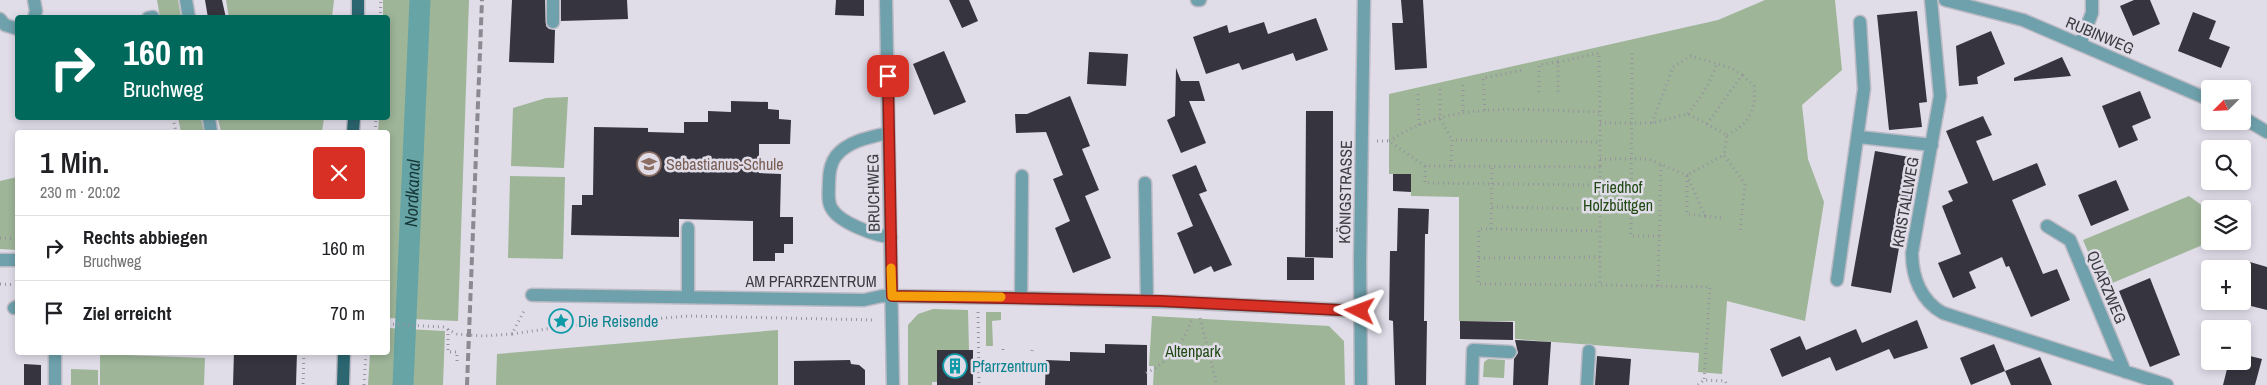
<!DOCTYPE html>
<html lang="de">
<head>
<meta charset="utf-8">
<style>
  body { margin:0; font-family:"Archivo Narrow",sans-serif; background:#f2f2f2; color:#202124; height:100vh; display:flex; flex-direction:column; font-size:19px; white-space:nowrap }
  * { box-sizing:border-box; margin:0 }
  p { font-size:16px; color:#757577 }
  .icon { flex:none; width:28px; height:28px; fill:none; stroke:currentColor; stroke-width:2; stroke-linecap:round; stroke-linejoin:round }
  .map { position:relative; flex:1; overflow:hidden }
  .drawer { position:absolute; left:15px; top:130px; width:375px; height:225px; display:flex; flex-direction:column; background:#fff; border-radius:5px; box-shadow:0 2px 8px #0003 }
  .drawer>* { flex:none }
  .hud { position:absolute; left:15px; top:15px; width:375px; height:105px; border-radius:5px; box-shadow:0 2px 8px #0003; background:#00695c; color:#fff; overflow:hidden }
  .needle { width:32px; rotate:246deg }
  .fabs { position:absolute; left:2201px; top:80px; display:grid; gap:10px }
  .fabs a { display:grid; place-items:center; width:50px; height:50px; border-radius:5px; background:#fff; box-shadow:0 2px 8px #0003; font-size:25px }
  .pin { position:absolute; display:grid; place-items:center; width:42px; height:42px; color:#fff; margin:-21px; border-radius:10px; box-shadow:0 2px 8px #0006 }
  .me { position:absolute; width:55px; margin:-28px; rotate:273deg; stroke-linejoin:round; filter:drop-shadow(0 0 4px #0008) }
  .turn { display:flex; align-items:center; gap:18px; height:105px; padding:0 25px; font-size:22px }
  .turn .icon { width:65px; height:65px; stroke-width:2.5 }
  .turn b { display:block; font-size:35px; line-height:42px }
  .round { display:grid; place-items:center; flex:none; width:52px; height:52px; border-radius:5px; background:#f2f2f2 }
  .summary { display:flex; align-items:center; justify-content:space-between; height:85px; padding:0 25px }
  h1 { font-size:30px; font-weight:600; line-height:38px }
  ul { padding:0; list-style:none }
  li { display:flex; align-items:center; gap:15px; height:65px; padding:0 25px; border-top:1px solid #e0e0e0 }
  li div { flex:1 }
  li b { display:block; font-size:19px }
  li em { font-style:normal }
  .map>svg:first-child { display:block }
</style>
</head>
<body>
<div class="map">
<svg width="2267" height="385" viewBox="0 0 2267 385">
  <rect width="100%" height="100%" fill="#e0dde9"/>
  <!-- green -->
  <path fill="#9eb598" d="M157,0H178L181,17H160Z
    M226,0H334L332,17L229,18Z
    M383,0H469L458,321L388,318V132H378L379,118H388V18L383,17Z
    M1765,0H1835L1842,70L1802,105L1808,159L1824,202L1805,321L1727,301L1722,374L1698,372L1699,353L1515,339V321H1459V197L1411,196V174H1389V94L1718,20Z
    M568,97L564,168L511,166L513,108L546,98Z
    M178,118H201L204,132H181Z
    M224,118H324L322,132H221L218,119Z
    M510,176L565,177L563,259L508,258Z
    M17,177V250L0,249V181Z
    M2189,196L2210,211V241H2212L2103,287L2083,240Z
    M933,309L968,310L969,350H937V382H932V385H908V325L918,314Z
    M986,312H1001V320L992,321L993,346H986Z
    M1152,316L1329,326L1344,341L1345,385H1153L1154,366H1149Z
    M388,328L445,331L443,385H368L370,353L388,352Z
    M778,330V385H496L497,354Z
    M100,354L205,358L204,385H100Z
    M1488,359L1505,360L1504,378L1483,377L1484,362Z
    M71,369L98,370V385H71Z"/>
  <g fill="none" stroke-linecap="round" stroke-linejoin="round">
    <!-- canal -->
    <path stroke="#66a4a6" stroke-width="21" id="s1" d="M403,385L420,0"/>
  </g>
  <!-- building -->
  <path fill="#36343e" d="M205,0H222L226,18H208Z
    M512,0H545L546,26L549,29L555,30L554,63L509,62Z
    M561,0H627L628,19L561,21Z
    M836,0H864V16L835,15Z
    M949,0H969L978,21L962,28Z
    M1401,0H1423L1427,68L1395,70L1392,23H1403Z
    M2134,0H2150L2160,24L2133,36L2120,6Z
    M1917,11L1927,102L1919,103L1922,127L1889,130L1877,15Z
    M2193,12L2216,21L2209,39L2230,47L2221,68L2178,51Z
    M1316,18L1328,50L1296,61L1293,53L1242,70L1239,63L1206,74L1193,37L1227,25L1229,33L1264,22L1268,34Z
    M1991,31L2005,64L1977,77L1978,84L1959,86L1956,46Z
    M944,51L966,102L934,115L913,64Z
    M1089,52L1128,54L1126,86L1087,84Z
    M2062,57L2071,76L2014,81V78Z
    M1176,68L1181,81H1199L1205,101H1189L1206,143L1181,153L1167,120L1175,116Z
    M2140,91L2151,118L2132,126L2138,140L2119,148L2102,106Z
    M1070,96L1090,146L1082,149L1099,190L1085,196L1111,258L1073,273L1055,228L1070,221L1053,179L1063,175L1046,132L1016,133L1015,114H1027Z
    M731,101L768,102V109L779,110V119L791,120L790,144H759V173L781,174L780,217H793V244H784V253H775V261H753V221L679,219V237L571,235L572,205H582V195H593L594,127L648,128V132L684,133V122H708V111L731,112Z
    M1306,111H1333V258L1305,257Z
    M1983,116L1992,135L1976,141L1993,181L2037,163L2046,185L2012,200L2043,274L2057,269L2070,300L2031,317L2009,266L2006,267L2002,257L1969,272L1976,288L1953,298L1938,263L1961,254L1942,206L1953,201L1948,191L1968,183L1946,131Z
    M1875,151L1915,158L1891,293L1851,286Z
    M1196,165L1207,191L1199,194L1232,265L1214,272L1211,266L1194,274L1177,233L1193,226L1172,175Z
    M1393,174H1411V192L1393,191Z
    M2116,180L2129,210L2091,226L2078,195Z
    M1398,208L1429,209L1428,234H1425L1424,321H1427L1426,385H1395L1393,321L1389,320L1390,251H1397Z
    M1287,257L1314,258V280H1287Z
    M2250,262L2267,267V310L2239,303L2242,301V289Z
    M2150,278L2180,355L2150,367L2119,291Z
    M1917,320L1928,348L1894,359L1889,349L1836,371L1830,357L1782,377L1770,349L1800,336L1806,350L1856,329L1862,343Z
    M1460,321L1513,322V340L1460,339Z
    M1515,340L1551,342L1548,385H1513L1514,359L1518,353Z
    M1105,344L1147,345V385H1045L1046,360L1070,361V352L1105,353Z
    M1994,344L2005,371L1971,385L1960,358Z
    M937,350H973V385H937Z
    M234,352H297L296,385H233Z
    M2242,354L2262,359L2255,385H2223L2229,361H2242Z
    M1597,356L1631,359L1629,385H1595Z
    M2040,357L2052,385H2011L2005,371Z
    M850,360L851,364L859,365L865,370V385H794V361Z
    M24,364L41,365V385H24Z"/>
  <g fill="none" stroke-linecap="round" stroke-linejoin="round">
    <!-- minor casing -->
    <g stroke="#bcbac4" stroke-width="15">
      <path id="minor" d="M34,0L36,11L34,18
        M186,0L189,18
        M886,0L893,385
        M1197,0H1200
        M1931,0L1940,96L1912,253C1912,277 1921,301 1943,313L2167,385
        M1945,0L2023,20L2210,100
        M148,18L153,17
        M0,19L5,25L18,29
        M553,22V0
        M2080,44L2092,13V0
        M2242,117L2267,132
        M209,118L211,132
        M888,133C870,137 848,141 836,156C830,164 829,173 829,182C829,191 827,202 832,209C840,223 876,236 891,237
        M1859,137L1932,145
        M1145,183L1147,301
        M2047,226L2070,240L2125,372
        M688,228V296
        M0,260H18
        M1837,280L1864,89L1860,22
        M532,295L864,300L882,296L1021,298L1176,302L1360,311
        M1021,298L1022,176
        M14,308L18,306
        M55,352V385
        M1361,385L1360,262L1364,0
        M1472,385L1473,350L1510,352
        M1587,385L1589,351"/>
    </g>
    <!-- major casing -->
    <g stroke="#bcbac4" stroke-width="15">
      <path id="major" d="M358,18V0
        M353,132L354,118
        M343,385L344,352"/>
    </g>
    <!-- path -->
    <path stroke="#96949d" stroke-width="3" stroke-dasharray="1 4" stroke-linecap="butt" d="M380,18L381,0
      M1632,53L1631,236H1659
      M1558,62L1599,53L1600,112
      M1463,85V113
      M1440,89V118L1452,140
      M1539,92V65L1558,62V93
      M1418,94L1419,125
      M1485,110L1483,78L1524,70
      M1688,114L1707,87L1717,64
      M173,118L176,132
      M1600,123H1652L1688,114L1727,135L1724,155
      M1652,123L1673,67L1691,56L1731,68L1742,75L1707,124
      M375,132L376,118
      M1727,135C1748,125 1757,109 1754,86L1742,75
      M1377,141H1389L1425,166L1600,167V285L1710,287L1704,380
      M1389,141C1398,136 1408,129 1419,125C1473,102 1543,111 1600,112V167
      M1600,159H1648L1687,175L1705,216L1723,218
      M1425,166V183L1600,185
      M1451,166L1452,140L1600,142
      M1492,168L1491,229H1479L1478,284L1600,285
      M1492,207L1600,209
      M1705,216L1687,214V175L1724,155L1745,184L1740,232
      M1491,229L1600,231
      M0,238L18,239
      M1479,258L1600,257
      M0,284L18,285
      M1658,286L1661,165
      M978,312L979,385
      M1200,318L1217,385
      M388,324L443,327L457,334L483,336L512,334L525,309
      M448,329V352H457V361
      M512,334L567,326L688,316L876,320
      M1003,350V346
      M1032,351L1033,347
      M1146,373C1170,361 1184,343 1192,318
      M303,384L304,352
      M364,385L366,352
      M1698,385L1704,380L1725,381L1727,385"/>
    <!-- minor -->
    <use href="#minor" stroke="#6ea1ac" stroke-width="12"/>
    <!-- major -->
    <use href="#major" stroke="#2b6671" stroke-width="12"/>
    <!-- rail -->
    <path stroke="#8b8991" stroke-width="4" stroke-dasharray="8 4" stroke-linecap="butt" d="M467,385L482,0"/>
  </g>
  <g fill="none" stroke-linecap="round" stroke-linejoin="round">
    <!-- route casing -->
    <g stroke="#8d1f18" stroke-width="12">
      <path id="route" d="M888,76L892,296L1161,301L1360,311"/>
    </g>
    <!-- route -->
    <use href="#route" stroke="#d93025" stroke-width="9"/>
    <!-- slow -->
    <path stroke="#f59e0b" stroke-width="9" d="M891,268L892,296L1001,297"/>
  </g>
  <!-- icons -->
  <defs>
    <g id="school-ring" transform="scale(1.25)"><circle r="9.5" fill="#e0dde9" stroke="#8d6e63" stroke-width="1.5"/><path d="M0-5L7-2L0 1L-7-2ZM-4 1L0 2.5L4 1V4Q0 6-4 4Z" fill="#8d6e63"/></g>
    <g id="sight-ring" transform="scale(1.25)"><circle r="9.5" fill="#e0dde9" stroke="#0f9aa8" stroke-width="1.5"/><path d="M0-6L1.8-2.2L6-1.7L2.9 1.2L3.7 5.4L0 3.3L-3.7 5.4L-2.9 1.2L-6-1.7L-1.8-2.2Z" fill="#0f9aa8"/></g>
    <g id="building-ring" transform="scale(1.25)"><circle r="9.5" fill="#e0dde9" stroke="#0f9aa8" stroke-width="1.5"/><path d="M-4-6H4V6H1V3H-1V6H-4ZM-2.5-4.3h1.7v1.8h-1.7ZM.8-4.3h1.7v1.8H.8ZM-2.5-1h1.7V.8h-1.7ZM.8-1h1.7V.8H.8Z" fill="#0f9aa8"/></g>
  </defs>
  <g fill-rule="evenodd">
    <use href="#school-ring" x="649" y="164"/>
    <use href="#sight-ring" x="561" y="321"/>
    <use href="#building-ring" x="955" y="366"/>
  </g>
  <g text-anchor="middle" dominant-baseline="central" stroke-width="5" stroke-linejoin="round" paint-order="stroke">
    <!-- street labels -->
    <g font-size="16" fill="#3c3c40" stroke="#e0dde9">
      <text transform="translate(2100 35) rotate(23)">RUBINWEG</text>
      <text transform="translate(1345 192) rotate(-89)">KÖNIGSTRASSE</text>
      <text transform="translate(873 193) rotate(-91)">BRUCHWEG</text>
      <text transform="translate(1905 202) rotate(-80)">KRISTALLWEG</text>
      <text x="811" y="281">AM PFARRZENTRUM</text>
      <text transform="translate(2107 287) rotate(67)">QUARZWEG</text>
    </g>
    <!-- education labels -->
    <g font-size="16" fill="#785e54" stroke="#e0dde9" text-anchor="start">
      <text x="666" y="164">Sebastianus-Schule</text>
    </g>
    <!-- park labels -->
    <g font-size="16" fill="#204913" stroke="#e0dde9">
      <text x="1618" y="187">Friedhof<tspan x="1618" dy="18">Holzbüttgen</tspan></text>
      <text x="1193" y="351">Altenpark</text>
    </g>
    <!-- culture labels -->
    <g font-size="16" fill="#0d838f" stroke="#e0dde9" text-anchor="start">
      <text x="578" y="321">Die Reisende</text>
      <text x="972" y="366">Pfarrzentrum</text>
    </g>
    <!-- water labels -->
    <g font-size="18" font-style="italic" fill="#173738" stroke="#e0dde9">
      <text stroke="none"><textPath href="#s1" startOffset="192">Nordkanal</textPath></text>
    </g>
  </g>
</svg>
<div class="fabs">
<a><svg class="needle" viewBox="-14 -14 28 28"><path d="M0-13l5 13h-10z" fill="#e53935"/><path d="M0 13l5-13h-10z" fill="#757577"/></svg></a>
<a><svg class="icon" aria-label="search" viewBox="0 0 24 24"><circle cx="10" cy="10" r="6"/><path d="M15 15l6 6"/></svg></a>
<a><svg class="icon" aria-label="layers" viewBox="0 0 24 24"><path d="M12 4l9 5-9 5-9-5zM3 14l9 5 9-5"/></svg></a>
<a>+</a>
<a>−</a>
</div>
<div class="pin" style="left:888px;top:76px;background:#d93025"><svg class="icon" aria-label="arrive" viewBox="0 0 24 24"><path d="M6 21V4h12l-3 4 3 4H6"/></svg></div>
<svg class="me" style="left:1360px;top:311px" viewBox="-20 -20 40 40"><path d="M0-17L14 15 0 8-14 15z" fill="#d93025" stroke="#fff" stroke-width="4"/></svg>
<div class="hud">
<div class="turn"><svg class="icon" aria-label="right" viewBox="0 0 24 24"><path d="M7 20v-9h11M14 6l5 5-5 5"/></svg><div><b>160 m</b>Bruchweg</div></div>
</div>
<section class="drawer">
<div class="summary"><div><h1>1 Min.</h1><p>230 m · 20:02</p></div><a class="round" style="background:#d93025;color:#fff"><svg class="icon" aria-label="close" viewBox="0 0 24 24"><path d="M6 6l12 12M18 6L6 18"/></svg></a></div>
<ul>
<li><svg class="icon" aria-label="right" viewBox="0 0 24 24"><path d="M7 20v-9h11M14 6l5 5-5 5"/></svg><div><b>Rechts abbiegen</b><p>Bruchweg</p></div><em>160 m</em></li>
<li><svg class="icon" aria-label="arrive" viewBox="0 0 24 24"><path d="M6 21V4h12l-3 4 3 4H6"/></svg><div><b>Ziel erreicht</b></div><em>70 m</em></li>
</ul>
</section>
</div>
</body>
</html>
